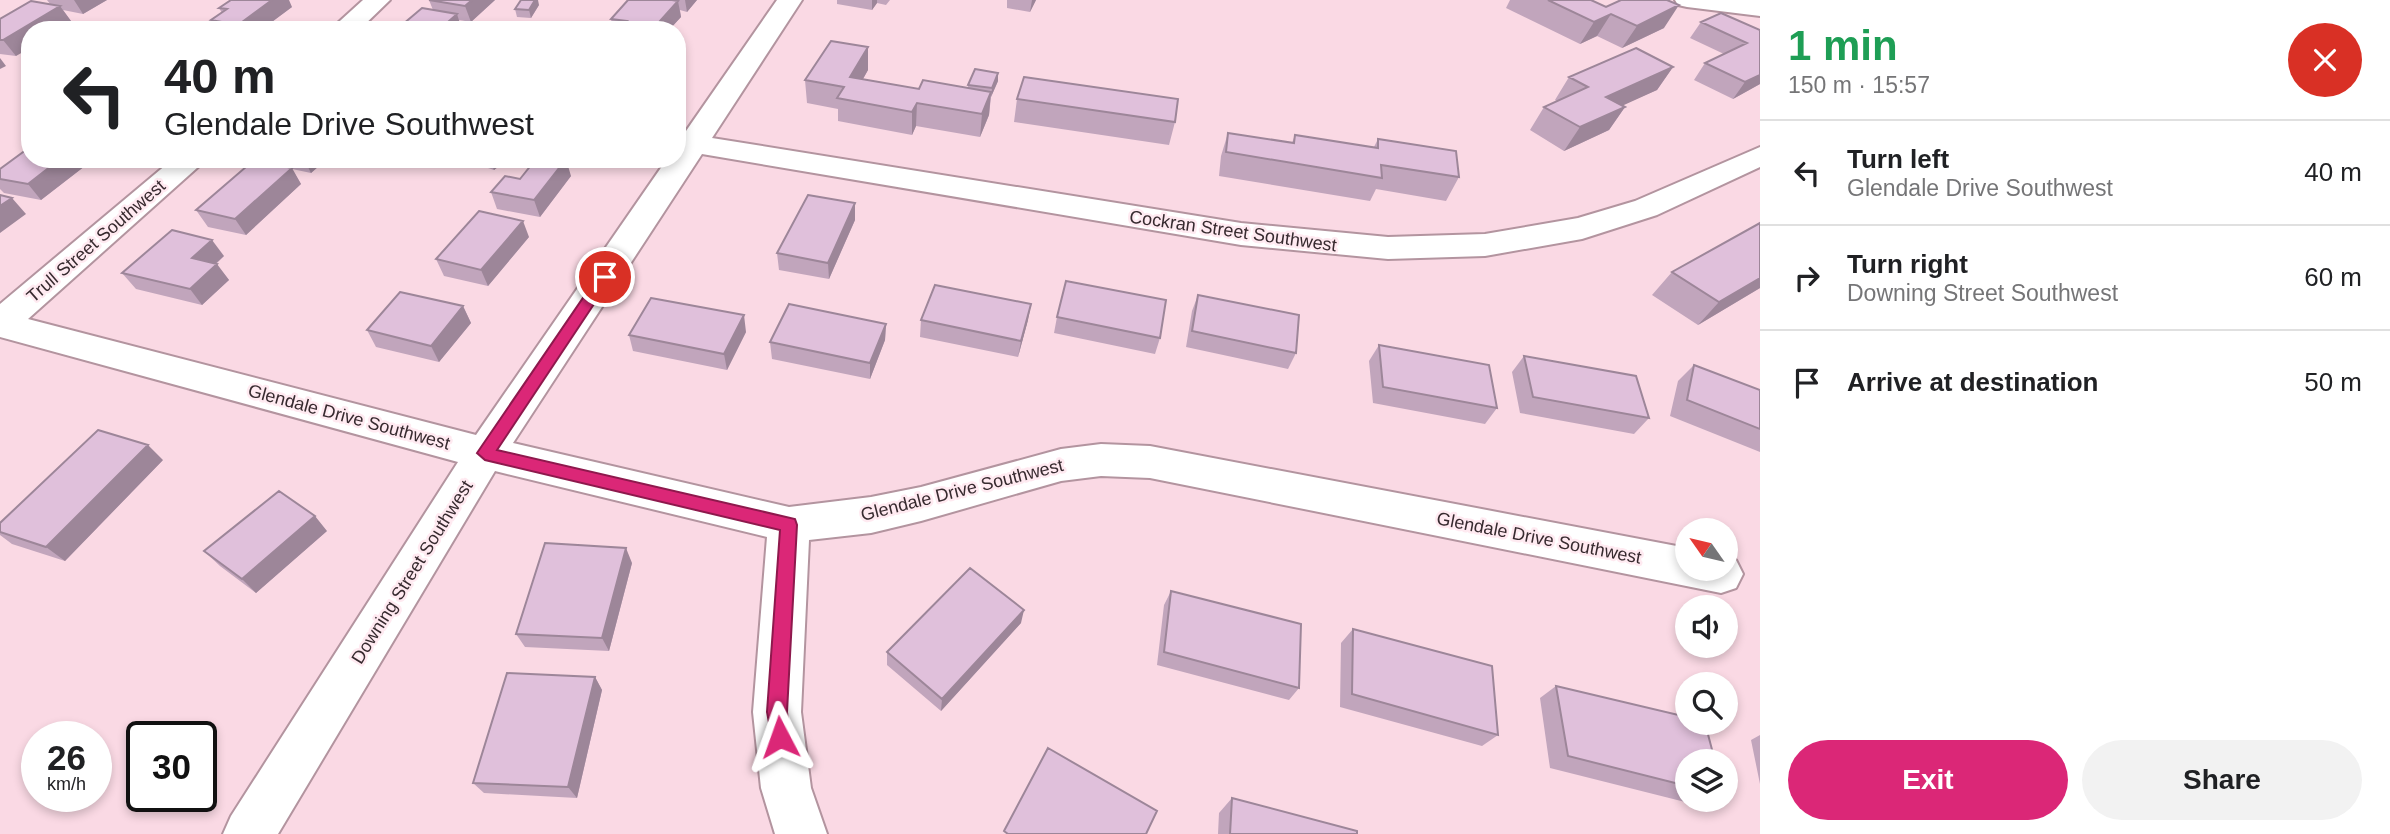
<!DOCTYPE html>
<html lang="en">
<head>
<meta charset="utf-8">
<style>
  body { margin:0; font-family:Helvetica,sans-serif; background:#f2f2f2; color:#202124; height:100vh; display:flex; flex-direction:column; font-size:26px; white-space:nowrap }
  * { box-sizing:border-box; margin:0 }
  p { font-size:23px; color:#757577 }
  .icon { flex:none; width:38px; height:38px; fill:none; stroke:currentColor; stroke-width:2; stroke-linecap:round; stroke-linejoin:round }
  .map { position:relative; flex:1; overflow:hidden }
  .drawer { display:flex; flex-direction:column; background:#fff; width:630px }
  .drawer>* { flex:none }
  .banner { position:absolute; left:21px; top:21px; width:665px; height:147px; border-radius:28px; box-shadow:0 4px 10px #0003; background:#fff; color:#202124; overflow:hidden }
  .needle { width:46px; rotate:304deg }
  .buttons { position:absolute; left:1675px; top:518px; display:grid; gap:14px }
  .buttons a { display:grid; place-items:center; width:63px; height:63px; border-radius:50%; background:#fff; box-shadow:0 4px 10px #0003; font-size:35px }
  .speed { position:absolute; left:21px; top:721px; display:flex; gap:14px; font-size:35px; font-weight:700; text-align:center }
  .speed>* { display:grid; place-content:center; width:91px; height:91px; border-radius:50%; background:#fff; box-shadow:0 4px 10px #0003; line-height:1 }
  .speed small { font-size:18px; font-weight:400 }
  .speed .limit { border:4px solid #111; border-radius:10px; background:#fff; color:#111 }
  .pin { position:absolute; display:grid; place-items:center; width:60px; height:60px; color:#fff; margin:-30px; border:4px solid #fff; border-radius:50%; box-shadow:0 2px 7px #0007 }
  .me { position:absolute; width:77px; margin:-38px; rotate:356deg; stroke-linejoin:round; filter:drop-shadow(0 0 5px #0008) }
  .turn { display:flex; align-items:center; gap:24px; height:147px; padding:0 28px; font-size:32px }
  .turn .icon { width:91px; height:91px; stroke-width:2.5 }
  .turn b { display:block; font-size:49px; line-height:60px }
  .round { display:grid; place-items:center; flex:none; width:74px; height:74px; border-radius:37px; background:#f2f2f2 }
  .summary { display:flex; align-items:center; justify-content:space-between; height:119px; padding:0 28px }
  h1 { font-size:42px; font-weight:700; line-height:52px; color:#1e9e55 }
  .cta { display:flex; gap:14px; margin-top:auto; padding:14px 28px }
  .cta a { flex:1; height:80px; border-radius:42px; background:#db2777; color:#fff; font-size:28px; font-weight:700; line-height:80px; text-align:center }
  .cta a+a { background:#f2f2f2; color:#202124 }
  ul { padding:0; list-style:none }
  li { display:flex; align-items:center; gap:21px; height:105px; padding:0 28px; border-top:2px solid #e0e0e0 }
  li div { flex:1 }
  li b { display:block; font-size:26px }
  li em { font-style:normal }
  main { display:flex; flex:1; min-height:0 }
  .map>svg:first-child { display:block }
</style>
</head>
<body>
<main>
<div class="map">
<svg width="1760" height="834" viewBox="0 0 1760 834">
  <rect width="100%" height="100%" fill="#fad9e4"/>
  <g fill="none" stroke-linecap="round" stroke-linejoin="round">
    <!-- minor casing -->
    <g stroke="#b3949f" stroke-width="4">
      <path id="minor" d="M363,0H390L359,30H330Z
        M777,0H802L712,138L1241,223L1388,237L1485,234L1578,218L1635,201L1760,147V167L1657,215L1582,239L1485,256L1388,259L1241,245L702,154L513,443L789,507L871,497L921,487L1061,449L1101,444L1150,446L1687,548V569H1726V556L1736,560L1743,574L1736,588L1721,593L1150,478L1101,476L1061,481L921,521L871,533L809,540L801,712L811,788L827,834H775L761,788L753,712L767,537L495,471L278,834H223L231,816L458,462L0,337V304L173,159H207L28,319L476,435L667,159H677V144Z
        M1675,0H1760V16L1687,7L1678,5Z"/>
    </g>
    <!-- minor -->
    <use href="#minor" fill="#fff" fill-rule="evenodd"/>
  </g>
  <!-- wall -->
  <path fill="#c1a5bc" d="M47,0H107L83,14L63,10L71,21L58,30H30L16,56L0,54V19L50,4Z
    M429,0H495L471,22L459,20L462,30L433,10Z
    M644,0H697L687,12L680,10L681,17L669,30H613L611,19Z
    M837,0H890L886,5L877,3L872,10L837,4Z
    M1007,0H1036L1030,12L1007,8Z
    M1510,0H1591L1606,7L1664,28L1622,48L1597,36L1580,44L1506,8Z
    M539,5L531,18L517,17L515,9Z
    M292,7L261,30H216L211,20L222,13L219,8Z
    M1701,22L1760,30V84L1733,99L1694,80L1705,63L1724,54L1690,38Z
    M868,47V70L863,79L919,89L968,88V85L998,81L991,97L989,115L980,137L916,126L912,135L838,121V109L807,103L805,80Z
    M1673,67L1657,90L1622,105L1625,107L1609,130L1564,151L1530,130L1544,107L1557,101L1555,100L1569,77Z
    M1017,99L1175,122L1169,145L1014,122Z
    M1228,133L1292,143L1295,135L1374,147L1378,139L1459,177L1446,201L1376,189L1370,201L1219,176L1221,156Z
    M30,159H94L41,200L4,193L0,189V169Z
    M270,159H327L311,173L292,169L301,184L246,235L208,227L196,210L273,164Z
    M472,159H507V160L494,170L473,163Z
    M571,176L540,217L497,209L491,192L520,179Z
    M855,203V220L829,279L779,270L777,253Z
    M529,237L488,286L444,276L436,259Z
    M224,256L216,264L229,280L202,305L136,289L122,273Z
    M1672,272L1760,288L1698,325L1652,295Z
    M1198,295L1296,353L1288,369L1186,347L1192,311Z
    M463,306L471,323L439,362L376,347L367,330Z
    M1057,317L1160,338L1155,354L1054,333Z
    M921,320H1028L1018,357L920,337Z
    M886,324L885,340L870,379L772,359L770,342Z
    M746,332L727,370L633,351L629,335Z
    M1379,345L1497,408L1485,424L1373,403L1369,361Z
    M1524,356L1649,418L1634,434L1520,413L1512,372Z
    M1694,365L1760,390V452L1670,416L1678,381Z
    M163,460L65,561L12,544L0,535V523Z
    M327,531L256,593L220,566L204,551Z
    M632,563L609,651L525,647L516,634Z
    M1171,591L1299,688L1289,700L1157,665L1164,605Z
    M1021,623L941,711L887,665V652Z
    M1353,629L1498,735L1482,746L1340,707L1341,643Z
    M595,677L602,690L577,798L484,793L473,783Z
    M1556,686L1687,761V800H1714L1701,806L1550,768L1540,698Z
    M1760,735V784L1751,740Z
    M1232,798L1357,834H1218L1219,813Z"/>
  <!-- shaded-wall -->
  <path fill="#9d8699" d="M74,0H107L83,14Z
    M272,0H289L292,7L261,30H240L238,25Z
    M472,0H495L471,22L465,6Z
    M535,0H538L539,5L531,18L529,10Z
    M685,0H697L687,12Z
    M872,0H877V3L872,10Z
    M1032,0H1036L1030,12Z
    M678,1L681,17L669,30H652Z
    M1679,5L1664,28L1622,48L1637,26Z
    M60,6L71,21L58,30H30V48L16,56L3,40Z
    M457,14L462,30H439Z
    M1611,14L1597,36L1580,44L1594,22Z
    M868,47V70L851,100L850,77Z
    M0,58L6,66L0,69Z
    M1673,67L1657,90L1591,120L1606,97Z
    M998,73V81L991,97L992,88Z
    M1760,75V84L1733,99L1745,82Z
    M991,92L989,115L980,137L982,114Z
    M917,103L916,126L912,135V112Z
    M1625,107L1609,130L1564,151L1580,127Z
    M60,159H94L41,200L28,184Z
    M304,159H327L311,173Z
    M494,159H507V160L494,170L491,162Z
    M566,159L571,176L540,217L534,200Z
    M292,168L301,184L246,235L235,219Z
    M12,198L26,214L0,233V206Z
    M855,203V220L829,279L828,263Z
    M523,221L529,237L488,286L481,270Z
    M212,240L224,256L204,274L192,258Z
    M217,264L229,280L202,305L190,289Z
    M1760,278V288L1698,325L1719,302Z
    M1031,304L1028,320L1018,357L1021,341Z
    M463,306L471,323L439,362L431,346Z
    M744,315L746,332L727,370L724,354Z
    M886,324L885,340L870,379V363Z
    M148,445L163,460L65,561L46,547Z
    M315,516L327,531L256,593L242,579Z
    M626,548L632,563L609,651L602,638Z
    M1024,610L1021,623L941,711L942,699Z
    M595,677L602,690L577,798L568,787Z"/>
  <!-- building -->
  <path fill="#e0c0db" stroke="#9d8699" stroke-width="2" d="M231,0H272L238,25L211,20L227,9L219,8Z
    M429,0H472L465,6Z
    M521,0H535L529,10L515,9Z
    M628,0H672L678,1L652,30H619L627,21L611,19Z
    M1548,0H1591L1606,7L1621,0H1667L1679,5L1637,26L1611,14L1594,22Z
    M31,1L60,6L3,40H0V19Z
    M422,8L457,14L439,30H396Z
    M1721,13L1760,30V75L1745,82L1705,63L1747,43L1701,22Z
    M831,41L868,47L850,77L919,89L923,80L991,92L982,114L917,103L912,112L837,98L844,87L805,80Z
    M1636,48L1673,67L1606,97L1625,107L1580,127L1544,107L1588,87L1569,77Z
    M975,69L998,73L992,88L968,85Z
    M1024,77L1178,99L1175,122L1017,99Z
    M1228,133L1294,143L1295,135L1378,148V139L1456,151L1459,177L1381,165L1382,178L1226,152Z
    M30,147V159H60L28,184L0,179V169Z
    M536,159H566L534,200L491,192L505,176L520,179Z
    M254,160L292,168L235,219L196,210Z
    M0,195L12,198L0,206Z
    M808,195L855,203L828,263L777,253Z
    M479,211L523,221L481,270L436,259Z
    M1760,223V278L1719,302L1672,272Z
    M172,230L212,240L192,258L217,264L190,289L122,273Z
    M1066,281L1166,300L1160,338L1057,317Z
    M935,285L1031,304L1021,341L921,320Z
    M400,292L463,306L431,346L367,330Z
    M1198,295L1299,315L1296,353L1192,331Z
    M651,298L744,315L724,354L629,335Z
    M789,304L886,324L870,363L770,342Z
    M1379,345L1489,365L1497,408L1383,387Z
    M1524,356L1636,376L1649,418L1533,397Z
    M1694,365L1760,390V429L1687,400Z
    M98,430L148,445L46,547L0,532V523Z
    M279,491L315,516L242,579L204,551Z
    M545,543L626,548L602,638L516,634Z
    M970,568L1024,610L942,699L887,652Z
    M1171,591L1301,624L1299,688L1164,652Z
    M1353,629L1492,666L1498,735L1352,694Z
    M507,673L595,677L568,787L473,783Z
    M1556,686L1687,717V723H1705L1715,761H1687V786L1568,756Z
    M1048,748L1157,811L1146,834H1008L1004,831Z
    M1232,798L1357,831V834H1230Z"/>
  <!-- route -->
  <path fill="#db2777" stroke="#8e194d" stroke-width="2" d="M605,272L612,277L610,280L497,450L795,519L797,525L787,712L790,737L787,745L780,747L773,745L767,712L780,530L485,460L477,453L600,273Z"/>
  <g text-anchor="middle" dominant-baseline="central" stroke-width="5" stroke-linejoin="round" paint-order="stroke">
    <!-- street labels -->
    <g font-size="18" fill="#372a2f" stroke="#ffeaf1">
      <text transform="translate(1233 231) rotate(8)">Cockran Street Southwest</text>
      <text transform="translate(96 241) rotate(-41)">Trull Street Southwest</text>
      <text transform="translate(349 417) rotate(15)">Glendale Drive Southwest</text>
      <text transform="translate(962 490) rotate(-14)">Glendale Drive Southwest</text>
      <text transform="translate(1539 538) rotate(11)">Glendale Drive Southwest</text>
      <text transform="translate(412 572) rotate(-58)">Downing Street Southwest</text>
    </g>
  </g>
</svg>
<div class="buttons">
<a><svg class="needle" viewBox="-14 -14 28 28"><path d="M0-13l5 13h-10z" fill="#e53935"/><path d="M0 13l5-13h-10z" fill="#757577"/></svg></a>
<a><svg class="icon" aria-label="sound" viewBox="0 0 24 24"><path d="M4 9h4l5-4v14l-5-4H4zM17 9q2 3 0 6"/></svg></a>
<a><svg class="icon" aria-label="search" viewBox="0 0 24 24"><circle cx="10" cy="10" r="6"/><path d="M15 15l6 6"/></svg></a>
<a><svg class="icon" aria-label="layers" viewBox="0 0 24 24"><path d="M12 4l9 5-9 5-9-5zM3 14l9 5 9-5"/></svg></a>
</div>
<div class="speed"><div>26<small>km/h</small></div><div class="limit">30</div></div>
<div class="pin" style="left:605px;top:277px;background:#d93025"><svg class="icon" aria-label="arrive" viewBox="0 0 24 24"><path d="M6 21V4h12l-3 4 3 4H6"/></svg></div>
<svg class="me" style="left:780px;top:737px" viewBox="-20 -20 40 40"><path d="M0-17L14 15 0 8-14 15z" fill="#db2777" stroke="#fff" stroke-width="4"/></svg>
<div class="banner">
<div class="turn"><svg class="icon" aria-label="left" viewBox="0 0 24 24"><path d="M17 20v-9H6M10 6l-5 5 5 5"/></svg><div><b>40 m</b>Glendale Drive Southwest</div></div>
</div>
</div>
<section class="drawer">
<div class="summary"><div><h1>1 min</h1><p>150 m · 15:57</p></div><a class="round" style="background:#d93025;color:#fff"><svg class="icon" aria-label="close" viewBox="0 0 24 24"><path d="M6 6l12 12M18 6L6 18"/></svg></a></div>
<ul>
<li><svg class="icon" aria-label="left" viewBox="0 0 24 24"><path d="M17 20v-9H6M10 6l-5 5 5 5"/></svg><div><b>Turn left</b><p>Glendale Drive Southwest</p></div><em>40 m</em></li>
<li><svg class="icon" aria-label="right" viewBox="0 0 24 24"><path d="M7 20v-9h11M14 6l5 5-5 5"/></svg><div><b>Turn right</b><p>Downing Street Southwest</p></div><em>60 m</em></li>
<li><svg class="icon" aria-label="arrive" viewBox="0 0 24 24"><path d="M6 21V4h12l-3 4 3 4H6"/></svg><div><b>Arrive at destination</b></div><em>50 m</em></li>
</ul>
<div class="cta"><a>Exit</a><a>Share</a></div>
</section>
</main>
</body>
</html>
